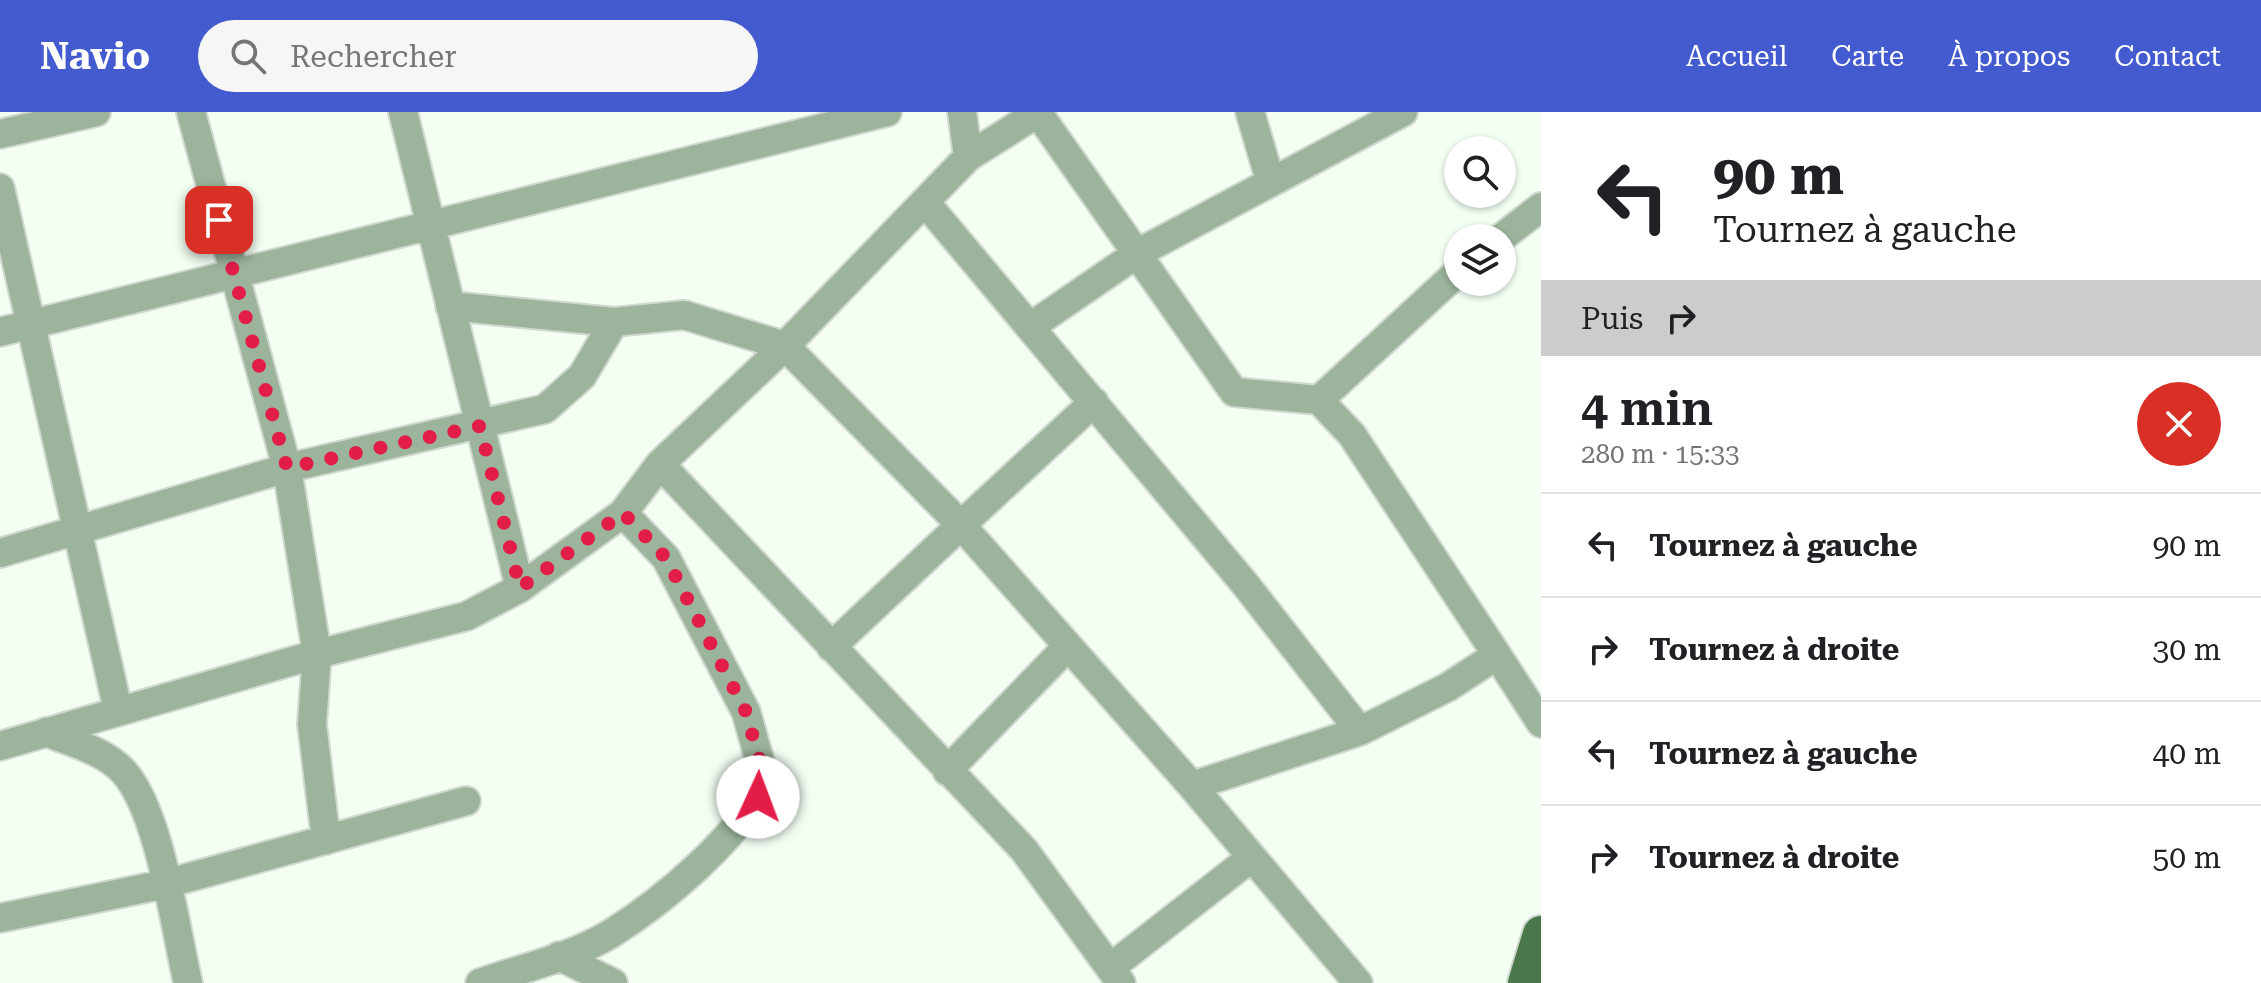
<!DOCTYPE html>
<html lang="fr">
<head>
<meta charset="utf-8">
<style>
  body { margin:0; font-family:"Roboto Serif",serif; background:#f6f6f6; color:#202124; height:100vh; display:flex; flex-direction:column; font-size:30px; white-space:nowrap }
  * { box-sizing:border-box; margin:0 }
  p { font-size:26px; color:#757577 }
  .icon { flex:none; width:44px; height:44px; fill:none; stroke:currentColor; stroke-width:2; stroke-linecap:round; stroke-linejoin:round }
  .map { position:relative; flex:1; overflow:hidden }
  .details { display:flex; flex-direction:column; background:#fff; width:720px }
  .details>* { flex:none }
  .top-card { background:#fff; color:#202124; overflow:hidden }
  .buttons { position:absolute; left:1444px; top:24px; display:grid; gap:16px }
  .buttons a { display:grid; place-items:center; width:72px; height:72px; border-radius:50%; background:#fff; box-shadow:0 2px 6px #0004; font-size:40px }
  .pin { position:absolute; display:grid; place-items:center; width:68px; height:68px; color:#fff; margin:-34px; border-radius:16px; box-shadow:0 4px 12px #0006 }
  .me { position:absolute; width:88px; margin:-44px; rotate:2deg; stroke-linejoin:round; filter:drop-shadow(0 0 6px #0008) }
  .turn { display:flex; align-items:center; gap:28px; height:168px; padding:0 40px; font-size:36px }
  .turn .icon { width:104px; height:104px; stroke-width:2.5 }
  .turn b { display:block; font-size:56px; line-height:68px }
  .then { display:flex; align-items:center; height:76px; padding:0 40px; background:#0003; gap:16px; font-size:30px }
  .round { display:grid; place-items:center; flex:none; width:84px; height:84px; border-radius:42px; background:#f6f6f6 }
  .headline { display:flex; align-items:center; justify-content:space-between; height:136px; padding:0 40px }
  h1 { font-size:48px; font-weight:600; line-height:60px }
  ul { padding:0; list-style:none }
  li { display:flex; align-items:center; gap:24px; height:104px; padding:0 40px; border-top:2px solid #e0e0e0 }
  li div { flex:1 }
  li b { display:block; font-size:30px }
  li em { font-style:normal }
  header { display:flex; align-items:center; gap:48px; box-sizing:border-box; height:112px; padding:0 40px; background:#435bcf; color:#fff }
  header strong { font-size:38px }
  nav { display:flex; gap:44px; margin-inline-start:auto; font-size:28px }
  .search { width:560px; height:72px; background:#f6f6f6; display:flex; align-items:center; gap:20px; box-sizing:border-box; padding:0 28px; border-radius:44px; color:#757577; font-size:30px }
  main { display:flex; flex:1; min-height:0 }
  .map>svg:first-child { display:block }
</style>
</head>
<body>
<header>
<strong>Navio</strong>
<div class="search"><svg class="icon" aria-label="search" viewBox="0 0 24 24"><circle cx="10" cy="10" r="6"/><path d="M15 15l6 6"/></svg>Rechercher</div>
<nav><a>Accueil</a><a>Carte</a><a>À propos</a><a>Contact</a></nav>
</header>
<main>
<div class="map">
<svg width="1541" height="871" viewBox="0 0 1541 871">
  <rect width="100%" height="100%" fill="#f4fff4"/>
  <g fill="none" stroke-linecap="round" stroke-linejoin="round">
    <!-- minor casing -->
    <g stroke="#cfd9cf" stroke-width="32">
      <path id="minor" d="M191,0L287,356L317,542L312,612L326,728
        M403,0L520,476
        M962,0L968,45
        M1250,0L1270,68
        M1038,1L1234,280L1319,288L1352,323L1497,543
        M0,22L96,0
        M0,76L118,598
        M925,90L1245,472L1360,619L1448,575L1497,543L1541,611
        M1501,126L1541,95
        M450,194L614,210L684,203L785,234L961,413L1094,290
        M1030,215L1138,141L1403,0
        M0,220L887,0
        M1319,288L1458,160
        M660,352L1024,738L1121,871
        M0,441L287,356L545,297L582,264L614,210
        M831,535L961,413L1192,674L1358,871
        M46,620C71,630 104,639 123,659C160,699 175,816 188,871
        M0,634L317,542L467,504L520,476L623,401L660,352L785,234L968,45L1039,0
        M947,659L1068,534
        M1192,674L1360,619
        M0,806L165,772L466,689
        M559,844L613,871
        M1110,856L1252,745
        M480,871C523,856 573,845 612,821C666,787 736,727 766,671L746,600L666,446L623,401"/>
    </g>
    <!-- major casing -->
    <g stroke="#cfd9cf" stroke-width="40">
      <path id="major" d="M1526,871L1541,822"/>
    </g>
    <!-- minor -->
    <use href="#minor" stroke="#9cb49b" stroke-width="28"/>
    <!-- major -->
    <use href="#major" stroke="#4b784b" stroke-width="36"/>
  </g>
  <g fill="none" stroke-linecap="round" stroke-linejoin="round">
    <!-- route -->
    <path stroke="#e11d48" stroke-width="14" stroke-dasharray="0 25.2" d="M219,108L287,356L480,314L520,476L623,401L666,446L746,600L766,671L758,685"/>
  </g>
</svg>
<div class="buttons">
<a><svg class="icon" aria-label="search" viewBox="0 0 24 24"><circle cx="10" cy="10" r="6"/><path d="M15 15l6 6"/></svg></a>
<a><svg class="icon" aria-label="layers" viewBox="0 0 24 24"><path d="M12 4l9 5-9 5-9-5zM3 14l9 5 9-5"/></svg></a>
</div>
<div class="pin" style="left:219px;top:108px;background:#d93025"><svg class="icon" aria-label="arrive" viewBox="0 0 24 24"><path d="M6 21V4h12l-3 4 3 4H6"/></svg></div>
<svg class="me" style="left:758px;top:685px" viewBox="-20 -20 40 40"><circle r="19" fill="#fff"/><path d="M0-13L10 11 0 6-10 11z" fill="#e11d48"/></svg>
</div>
<section class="details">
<div class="top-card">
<div class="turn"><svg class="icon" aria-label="left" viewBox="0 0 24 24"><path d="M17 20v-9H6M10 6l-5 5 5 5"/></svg><div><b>90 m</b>Tournez à gauche</div></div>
<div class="then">Puis<svg class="icon" aria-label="right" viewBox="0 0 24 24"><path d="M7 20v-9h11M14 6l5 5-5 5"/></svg></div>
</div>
<div class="headline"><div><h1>4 min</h1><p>280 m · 15:33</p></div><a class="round" style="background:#d93025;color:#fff"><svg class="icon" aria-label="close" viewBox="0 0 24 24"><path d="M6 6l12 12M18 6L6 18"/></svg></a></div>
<ul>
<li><svg class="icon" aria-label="left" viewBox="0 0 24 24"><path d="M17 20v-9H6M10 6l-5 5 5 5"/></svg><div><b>Tournez à gauche</b></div><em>90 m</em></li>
<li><svg class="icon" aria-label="right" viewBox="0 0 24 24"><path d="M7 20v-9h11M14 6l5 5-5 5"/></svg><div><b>Tournez à droite</b></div><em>30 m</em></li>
<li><svg class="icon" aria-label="left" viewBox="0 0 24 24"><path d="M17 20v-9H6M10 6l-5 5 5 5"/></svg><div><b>Tournez à gauche</b></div><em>40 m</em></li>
<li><svg class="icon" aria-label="right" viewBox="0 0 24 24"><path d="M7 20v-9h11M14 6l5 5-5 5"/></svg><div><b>Tournez à droite</b></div><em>50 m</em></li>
</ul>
</section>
</main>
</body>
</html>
